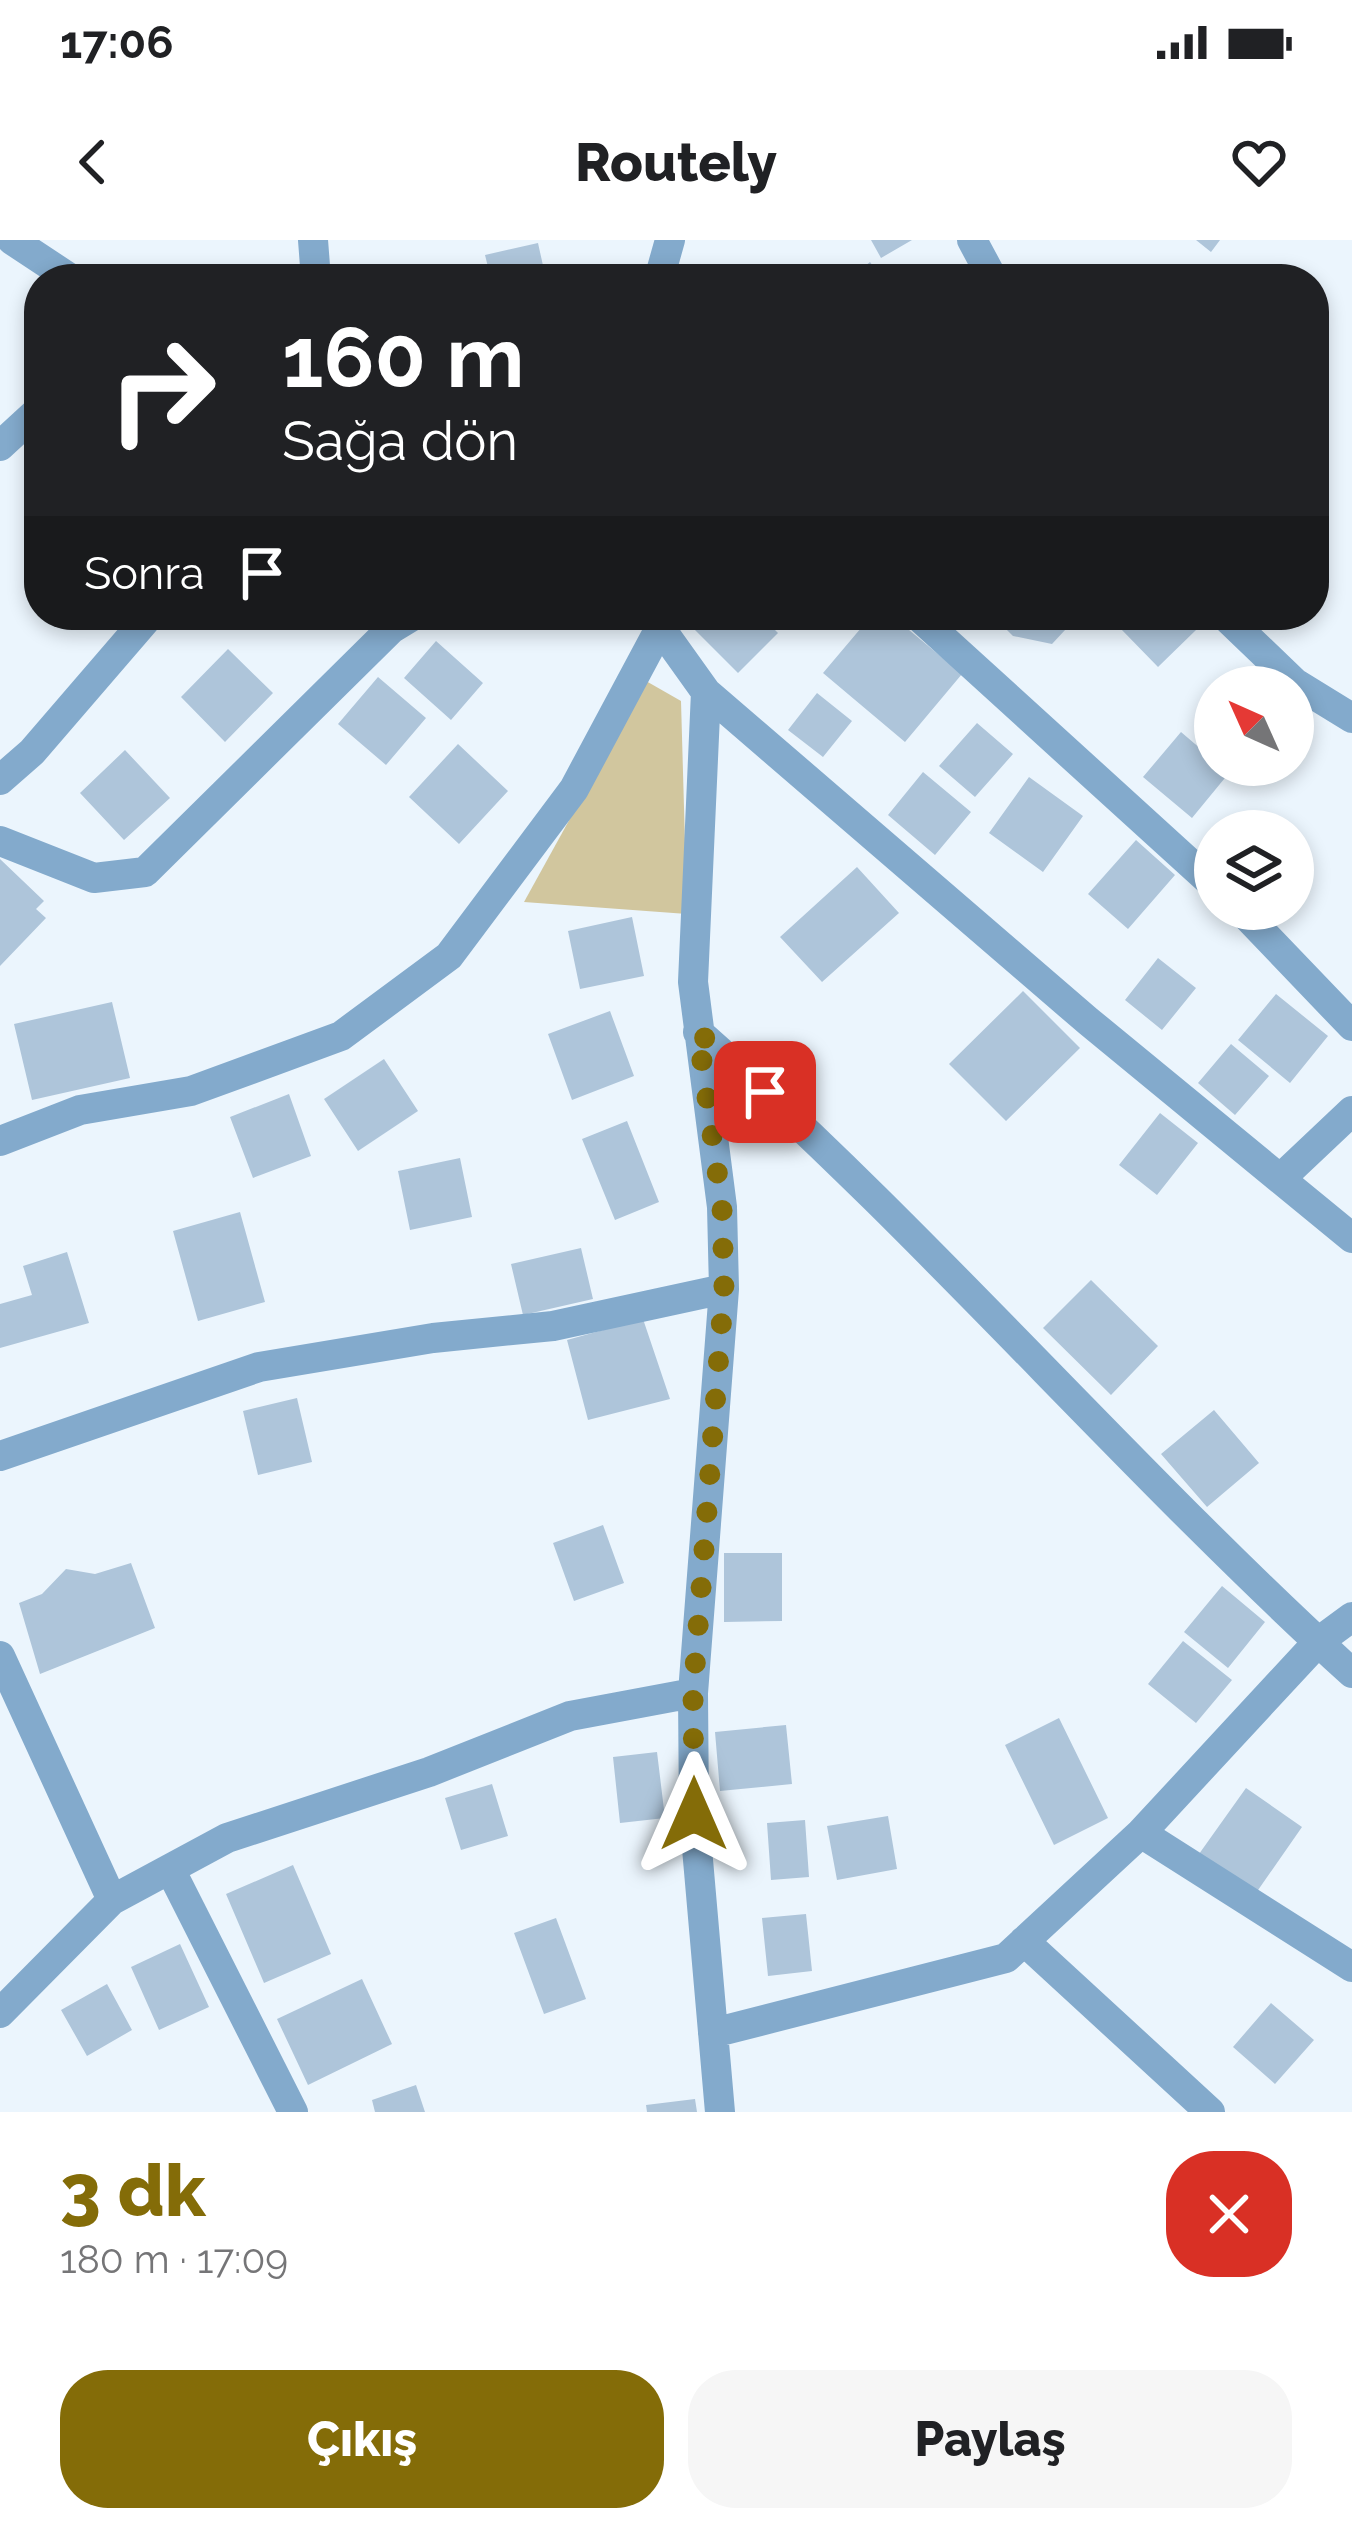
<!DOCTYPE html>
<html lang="tr">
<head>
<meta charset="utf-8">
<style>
  body { margin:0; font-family:Raleway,sans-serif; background:#f6f6f6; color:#202124; height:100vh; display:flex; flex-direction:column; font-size:45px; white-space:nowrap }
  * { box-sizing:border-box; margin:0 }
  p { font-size:39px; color:#757577 }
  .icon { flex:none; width:66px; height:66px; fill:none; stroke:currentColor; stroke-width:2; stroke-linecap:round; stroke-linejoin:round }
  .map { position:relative; height:1872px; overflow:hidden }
  .drawer { display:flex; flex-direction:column; background:#fff; flex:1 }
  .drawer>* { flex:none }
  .top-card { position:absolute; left:24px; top:24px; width:1305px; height:366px; border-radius:48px; box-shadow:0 6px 18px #0003; background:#202124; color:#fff; overflow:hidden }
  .needle { width:78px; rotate:315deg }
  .buttons { position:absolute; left:1194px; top:426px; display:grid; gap:24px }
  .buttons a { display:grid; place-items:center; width:120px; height:120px; border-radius:50%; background:#fff; box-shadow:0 6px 18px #0003; font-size:60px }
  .pin { position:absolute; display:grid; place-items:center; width:102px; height:102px; color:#fff; margin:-51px; border-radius:24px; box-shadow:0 6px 18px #0006 }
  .me { position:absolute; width:132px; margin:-66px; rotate:0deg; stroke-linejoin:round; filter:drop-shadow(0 0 9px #0008) }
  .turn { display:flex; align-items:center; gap:42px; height:252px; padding:0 60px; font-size:54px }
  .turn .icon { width:156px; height:156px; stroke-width:2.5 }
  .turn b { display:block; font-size:84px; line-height:102px }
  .then { display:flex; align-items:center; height:114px; padding:0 60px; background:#0003; gap:24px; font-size:45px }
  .round { display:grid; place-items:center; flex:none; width:126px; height:126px; border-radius:48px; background:#f6f6f6 }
  .overview { display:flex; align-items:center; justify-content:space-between; height:204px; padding:0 60px }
  h1 { font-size:72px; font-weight:800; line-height:90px; color:#846c08 }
  .cta { display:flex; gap:24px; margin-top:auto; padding:24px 60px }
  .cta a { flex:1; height:138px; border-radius:48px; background:#846c08; color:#fff; font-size:48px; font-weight:800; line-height:138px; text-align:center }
  .cta a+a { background:#f6f6f6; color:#202124 }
  .status { display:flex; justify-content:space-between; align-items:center; height:84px; padding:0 60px; background:#fff; direction:ltr }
  .status svg { height:33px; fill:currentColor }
  header { display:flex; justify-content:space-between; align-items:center; height:156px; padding:0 60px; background:#fff; font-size:54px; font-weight:800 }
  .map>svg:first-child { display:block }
</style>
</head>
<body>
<div class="status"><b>17:06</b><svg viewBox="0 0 49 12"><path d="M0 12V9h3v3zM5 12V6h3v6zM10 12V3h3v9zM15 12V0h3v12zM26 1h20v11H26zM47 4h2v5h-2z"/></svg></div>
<header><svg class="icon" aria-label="back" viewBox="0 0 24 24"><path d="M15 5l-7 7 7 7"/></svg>Routely<svg class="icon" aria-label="heart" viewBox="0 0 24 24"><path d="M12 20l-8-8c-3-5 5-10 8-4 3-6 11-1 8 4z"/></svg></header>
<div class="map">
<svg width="1352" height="1872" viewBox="0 0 1352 1872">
  <rect width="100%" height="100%" fill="#ebf5fd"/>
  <!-- green -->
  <path fill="#d1c69e" d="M646,441L681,461L687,674L524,662Z"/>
  <!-- building -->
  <path fill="#aec5da" d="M871,0H912L881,18Z
    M1196,0H1220L1211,12Z
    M538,3L546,39H491L485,15Z
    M870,22L883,39H849Z
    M687,375H760L778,393L738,433L684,379Z
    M872,375H891L962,434L905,502L823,433Z
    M1006,375H1079L1052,404L1013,396L999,382Z
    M1136,375H1182L1196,390L1158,427L1121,389Z
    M436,401L483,443L451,480L404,438Z
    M228,409L273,453L225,502L181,457Z
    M1241,433L1258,447H1229Z
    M378,437L426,478L386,525L338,484Z
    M817,453L852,481L823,517L788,490Z
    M1215,464V495L1200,483Z
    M977,483L1013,514L975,557L939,526Z
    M1181,492L1229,533L1192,578L1143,537Z
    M458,504L508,551L459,604L409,557Z
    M125,510L170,558L124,600L80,553Z
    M923,532L971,572L935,615L888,575Z
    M1029,537L1083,576L1043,632L989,593Z
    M1136,600L1175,635L1128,689L1088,654Z
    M0,619L44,661L36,669L46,678L0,726Z
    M857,627L899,673L822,742L780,697Z
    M632,677L644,736L580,749L568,691Z
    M1158,718L1196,748L1162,790L1125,760Z
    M1023,751L1080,808L1006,881L949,824Z
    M1276,754L1328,796L1290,843L1238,800Z
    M112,762L130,838L32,860L14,784Z
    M610,771L634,836L572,860L548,794Z
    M1231,804L1269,836L1235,875L1198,843Z
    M384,819L418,871L358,911L324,859Z
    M289,854L311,916L253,938L230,877Z
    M1160,873L1198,903L1157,955L1119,925Z
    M627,881L659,962L615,980L582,899Z
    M460,918L472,977L410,990L398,931Z
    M240,972L265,1062L198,1081L173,991Z
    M581,1008L593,1059L523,1075L511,1024Z
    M67,1012L89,1083L0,1108V1064L32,1055L23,1026Z
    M1091,1040L1158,1106L1111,1155L1043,1088Z
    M643,1079L670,1159L588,1180L567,1100Z
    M297,1158L312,1222L258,1235L243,1171Z
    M1214,1170L1259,1223L1207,1267L1161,1214Z
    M603,1285L624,1343L574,1361L553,1303Z
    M724,1313H782V1381L724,1382Z
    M131,1323L155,1388L40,1434L19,1363L42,1354L66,1329L95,1334Z
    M1222,1346L1265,1382L1228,1428L1184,1392Z
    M1183,1401L1232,1440L1196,1483L1148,1444Z
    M1059,1478L1108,1578L1054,1605L1005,1505Z
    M786,1485L792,1544L720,1551L715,1492Z
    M657,1512L665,1578L620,1583L613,1517Z
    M492,1544L508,1596L461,1610L445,1558Z
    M1246,1548L1302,1587L1256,1653L1199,1614Z
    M888,1576L897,1629L837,1640L827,1586Z
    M805,1580L809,1637L771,1640L767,1583Z
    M293,1625L331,1714L264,1743L226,1654Z
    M806,1674L812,1731L768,1736L762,1678Z
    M556,1678L586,1759L544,1774L514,1693Z
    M180,1704L209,1767L159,1790L131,1727Z
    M362,1739L392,1804L308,1845L277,1779Z
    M107,1744L132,1790L87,1816L61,1770Z
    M1271,1763L1314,1800L1275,1844L1233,1807Z
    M416,1845L425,1872H375L372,1860Z
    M695,1859L697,1872H647L646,1865Z"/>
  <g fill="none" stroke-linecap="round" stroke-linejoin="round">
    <!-- minor -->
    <path stroke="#83aacc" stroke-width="30" d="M12,0L71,39
      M313,0L316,39
      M972,0L993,39
      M659,39L670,0
      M0,206L39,170
      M651,375L706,452L693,742L722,967L724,1049L693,1453L694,1574L720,1872
      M917,375L1215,646
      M1224,375L1295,443L1352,478
      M706,452L1088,781L1352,998
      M0,540L32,512L150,375
      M0,601L94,638L145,632L391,389L414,375
      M1240,669L1352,786
      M698,792C927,994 1126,1227 1352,1433
      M0,901L80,870L191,851L341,796L449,716L574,549L659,390
      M1280,939L1352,871
      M0,1216L259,1127L433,1098L553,1086L724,1049
      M0,1416L112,1660
      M1141,1593L1352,1727
      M170,1629L293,1872
      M1024,1701L1210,1872
      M0,1773L112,1660L227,1598L429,1532L570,1476L693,1453
      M713,1793L1006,1718L1141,1593L1318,1402L1352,1377"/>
  </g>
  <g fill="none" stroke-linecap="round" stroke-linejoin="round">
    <!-- route -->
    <path stroke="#846c08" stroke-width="21" stroke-dasharray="0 37.8" d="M694,1574L693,1453L724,1049L722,967L698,792L765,852"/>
  </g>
</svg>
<div class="buttons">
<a><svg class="needle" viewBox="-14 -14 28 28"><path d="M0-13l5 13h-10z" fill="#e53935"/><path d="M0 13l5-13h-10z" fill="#757577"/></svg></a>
<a><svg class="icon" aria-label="layers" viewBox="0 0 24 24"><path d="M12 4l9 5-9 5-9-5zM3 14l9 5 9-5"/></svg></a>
</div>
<div class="pin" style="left:765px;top:852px;background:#d93025"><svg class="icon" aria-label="arrive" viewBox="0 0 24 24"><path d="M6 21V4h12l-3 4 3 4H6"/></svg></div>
<svg class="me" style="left:694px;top:1574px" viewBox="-20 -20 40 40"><path d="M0-17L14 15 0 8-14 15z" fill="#846c08" stroke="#fff" stroke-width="4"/></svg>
<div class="top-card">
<div class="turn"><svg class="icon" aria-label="right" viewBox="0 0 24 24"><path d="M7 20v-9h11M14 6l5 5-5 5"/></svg><div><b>160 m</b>Sağa dön</div></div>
<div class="then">Sonra<svg class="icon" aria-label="arrive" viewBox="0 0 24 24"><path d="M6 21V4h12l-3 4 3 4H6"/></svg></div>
</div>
</div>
<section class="drawer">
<div class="overview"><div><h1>3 dk</h1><p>180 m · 17:09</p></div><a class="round" style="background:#d93025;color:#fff"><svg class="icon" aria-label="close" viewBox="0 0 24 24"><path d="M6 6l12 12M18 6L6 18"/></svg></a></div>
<div class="cta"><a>Çıkış</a><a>Paylaş</a></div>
</section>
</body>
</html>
